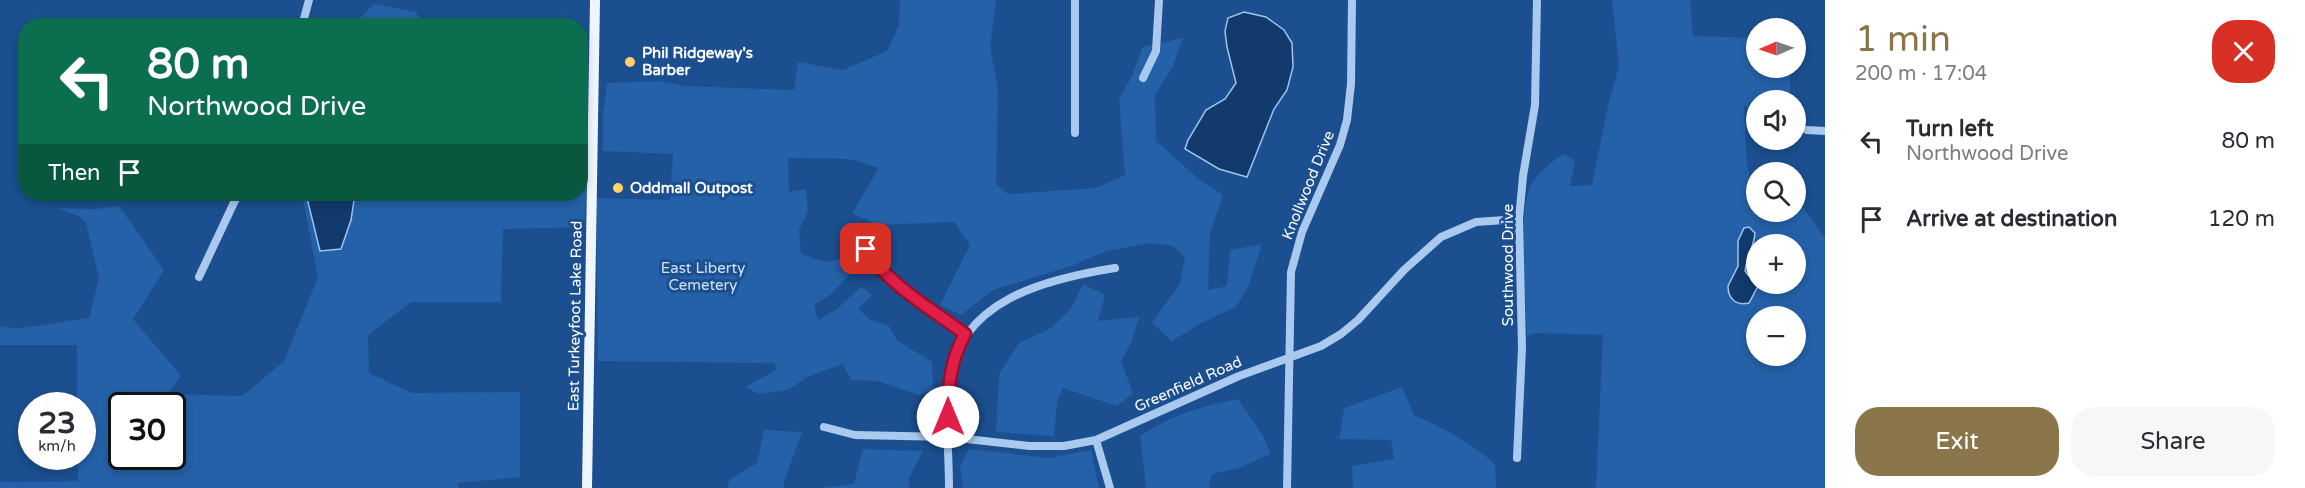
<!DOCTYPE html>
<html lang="en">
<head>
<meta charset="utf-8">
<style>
  body { margin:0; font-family:"Varela Round",sans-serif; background:#f7f7f7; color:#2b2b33; height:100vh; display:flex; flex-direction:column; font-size:22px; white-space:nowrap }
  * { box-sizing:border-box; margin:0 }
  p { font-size:20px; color:#7c7c81 }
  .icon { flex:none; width:33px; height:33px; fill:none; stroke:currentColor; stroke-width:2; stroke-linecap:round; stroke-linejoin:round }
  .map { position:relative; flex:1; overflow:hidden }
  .side { display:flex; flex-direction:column; background:#fff; width:480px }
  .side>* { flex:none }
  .guide { position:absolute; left:18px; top:18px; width:570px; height:183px; border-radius:24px; box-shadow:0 3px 9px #0003; background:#0b6e4f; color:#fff; overflow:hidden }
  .needle { width:39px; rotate:268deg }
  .fabs { position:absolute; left:1746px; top:18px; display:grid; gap:12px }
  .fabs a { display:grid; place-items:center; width:60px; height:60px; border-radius:50%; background:#fff; box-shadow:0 3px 9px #0003; font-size:30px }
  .speed { position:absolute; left:18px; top:392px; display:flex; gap:12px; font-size:30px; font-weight:700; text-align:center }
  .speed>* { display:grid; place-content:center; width:78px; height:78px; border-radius:50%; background:#fff; box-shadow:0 3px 9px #0003; line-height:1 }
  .speed small { font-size:15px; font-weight:400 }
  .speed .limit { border:3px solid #111; border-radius:9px; background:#fff; color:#111 }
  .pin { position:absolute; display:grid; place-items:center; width:51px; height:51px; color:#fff; margin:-26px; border-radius:12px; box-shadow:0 3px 9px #0006 }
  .me { position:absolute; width:66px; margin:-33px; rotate:0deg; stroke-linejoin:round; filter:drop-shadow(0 0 4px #0008) }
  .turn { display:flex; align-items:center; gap:21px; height:126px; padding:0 30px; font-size:27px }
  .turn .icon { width:78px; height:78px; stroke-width:2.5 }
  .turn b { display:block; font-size:42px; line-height:51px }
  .then { display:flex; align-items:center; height:57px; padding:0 30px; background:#0003; gap:12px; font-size:22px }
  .round { display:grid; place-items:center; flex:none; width:63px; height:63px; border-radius:24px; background:#f7f7f7 }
  .headline { display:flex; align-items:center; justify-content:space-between; height:102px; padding:0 30px }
  h1 { font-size:36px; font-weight:600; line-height:45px; color:#8a764a }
  .primary-button { display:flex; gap:12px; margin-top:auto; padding:12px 30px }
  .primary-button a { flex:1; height:69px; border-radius:24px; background:#8a764a; color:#fff; font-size:24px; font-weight:600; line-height:69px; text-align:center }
  .primary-button a+a { background:#f7f7f7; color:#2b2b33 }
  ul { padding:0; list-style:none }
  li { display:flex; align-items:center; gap:18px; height:78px; padding:0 30px }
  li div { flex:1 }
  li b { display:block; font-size:22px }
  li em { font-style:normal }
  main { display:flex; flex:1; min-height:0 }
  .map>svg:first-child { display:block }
</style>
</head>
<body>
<main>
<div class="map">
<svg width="1825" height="488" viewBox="0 0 1825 488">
  <rect width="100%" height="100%" fill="#1b4f8f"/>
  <!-- green -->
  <path fill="#2461a8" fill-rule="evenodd" d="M900,0H996L990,47L998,89L996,184L1008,194L1096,188L1125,175L1119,99L1131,78L1143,47L1183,38L1172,68L1155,95L1156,141L1201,181L1223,195L1210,233L1208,290L1227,286L1230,250L1262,244L1248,287L1236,307L1201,323L1172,341L1152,323L1180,283L1185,258L1173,246L1151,243L1106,251L1074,265L993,290L961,315L940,305L970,245L954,222L877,225L852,213L879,168L849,159L788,158L789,192L806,189L808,211L799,230L801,253C822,263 831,266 851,252L860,264L830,295L814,305L818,320L837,309L861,287L872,295L858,309L871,320L889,326L897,340L932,362L933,390L918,395L878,381L851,380L843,364L807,377L788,390L759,394L745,387L776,370L775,363L598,361L596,198L670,200L673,154L603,151V117L607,83L659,81L685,86L794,90L798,62L843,70L887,51L899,25Z
    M1612,0H1690L1693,36L1756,38V68H1790V100H1756V110L1744,106L1747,166L1756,191V212H1796V198L1825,238V488H1596L1603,335L1534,333L1527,336C1526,297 1517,222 1530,187C1535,174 1552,162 1563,154L1575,160L1570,186L1592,185L1609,101L1619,66ZM1756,244H1796V284H1756ZM1756,316H1796V356H1756Z
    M374,4L416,12L423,25H353Z
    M581,184H587L584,227L503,229L501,302H411L368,335L369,373L412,393L520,392V477L458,483V488H0V482L78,481V456H82V405H77V345H0V327L22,328L89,318L99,278L86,223L80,217L57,208L95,209L119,206L164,270L133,319L181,376L168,394L243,396L284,361L318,277L302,194H580ZM122,405H172V456H122Z
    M1083,284L1105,295L1098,321L1139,317L1131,343L1121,361L1133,393L1117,406L1063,388L1057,402L1054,436L996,432L999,374L1019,343L1051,328L1071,309Z
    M1402,387L1414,415C1444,428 1471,443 1495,464L1496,488H1353L1352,466L1394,459L1391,440L1339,439L1344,408Z
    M1238,399C1250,418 1265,432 1270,454L1240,468L1212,474L1209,488H1146L1140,436C1172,415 1201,406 1238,399Z
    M764,430L802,432L783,485L785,488H727L730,479L757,463Z
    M863,449L923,451L909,478V488H819L854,484Z
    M969,449L1048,458L1091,450L1099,488H963L960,466Z"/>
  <!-- water -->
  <path fill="#123a6d" stroke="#9cc4f0" stroke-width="1.5" d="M1244,12L1266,17L1284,30L1292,43L1293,67L1287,90L1274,109L1247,177L1219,169L1185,149L1188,140L1206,110L1225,99L1236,83L1227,47L1225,31L1228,18Z
    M306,194H355L351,220L341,249L320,251Z
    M1749,227L1755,233C1754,246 1747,257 1745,271L1748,275L1756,270V284H1759L1749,303C1736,306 1728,299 1728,286L1738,266V241L1744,228Z"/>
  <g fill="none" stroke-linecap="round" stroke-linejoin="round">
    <!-- minor -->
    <path stroke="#a9c9ee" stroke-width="8" d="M1075,0V133
      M302,26L309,0
      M1143,78L1156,51L1159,0
      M1807,130L1825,131
      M858,237L873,262L889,277L965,334
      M199,277L238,194
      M824,427L855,435L949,437L1029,446H1064L1096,440L1239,376L1321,346L1341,334L1358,320L1404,270L1441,237L1476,222L1519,219
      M1096,440L1110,488
      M1517,458L1522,348L1519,219L1523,176L1535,105L1537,0
      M949,488C949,455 945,414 949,383C958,300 1046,279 1115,268
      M1287,488L1291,272L1302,232L1340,145L1347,120L1351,84L1352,0"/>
    <!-- major -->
    <path stroke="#f0f6ff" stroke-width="10" d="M587,488L595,0"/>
  </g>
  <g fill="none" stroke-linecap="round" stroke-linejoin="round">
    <!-- route casing -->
    <g stroke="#92132f" stroke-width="15">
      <path id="route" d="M866,249C887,284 933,310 965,334C950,361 948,387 948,417"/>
    </g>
    <!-- route -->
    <use href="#route" stroke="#e11d48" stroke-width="10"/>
  </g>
  <!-- markers -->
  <g fill="#ffd166" stroke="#1b4f8f" stroke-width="2">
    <circle cx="630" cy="62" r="6"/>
    <circle cx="618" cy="188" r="6"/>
  </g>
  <g text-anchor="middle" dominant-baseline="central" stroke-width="6" stroke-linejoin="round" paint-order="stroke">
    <!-- poi labels -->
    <g font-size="15" font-weight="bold" fill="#fff" stroke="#1b4f8f" text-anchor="start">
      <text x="642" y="53">Phil Ridgeway's<tspan x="642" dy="17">Barber</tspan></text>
      <text x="630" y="188">Oddmall Outpost</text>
    </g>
    <!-- street labels -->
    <g font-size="15" fill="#fff" stroke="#1b4f8f">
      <text transform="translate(1308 185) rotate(-68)">Knollwood Drive</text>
      <text transform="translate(1508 265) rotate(-90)">Southwood Drive</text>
      <text transform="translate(575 316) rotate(-89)">East Turkeyfoot Lake Road</text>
      <text transform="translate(1188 384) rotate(-24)">Greenfield Road</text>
    </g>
    <!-- park labels -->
    <g font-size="15" fill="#cfe3fa" stroke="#1b4f8f">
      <text x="703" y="268">East Liberty<tspan x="703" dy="17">Cemetery</tspan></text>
    </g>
  </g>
</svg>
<div class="fabs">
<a><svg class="needle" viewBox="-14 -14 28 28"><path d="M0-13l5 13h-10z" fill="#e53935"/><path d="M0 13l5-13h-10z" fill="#7c7c81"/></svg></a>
<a><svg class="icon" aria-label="sound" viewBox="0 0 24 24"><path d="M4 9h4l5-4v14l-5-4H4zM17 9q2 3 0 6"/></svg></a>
<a><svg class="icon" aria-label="search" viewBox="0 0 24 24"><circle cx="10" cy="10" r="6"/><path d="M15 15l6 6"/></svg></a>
<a>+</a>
<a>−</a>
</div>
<div class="speed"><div>23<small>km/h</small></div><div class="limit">30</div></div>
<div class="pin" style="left:866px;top:249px;background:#d93025"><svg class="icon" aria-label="arrive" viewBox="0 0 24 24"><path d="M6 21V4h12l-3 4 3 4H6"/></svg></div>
<svg class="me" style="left:948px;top:417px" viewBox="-20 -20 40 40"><circle r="19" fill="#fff"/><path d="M0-13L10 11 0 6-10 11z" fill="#e11d48"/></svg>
<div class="guide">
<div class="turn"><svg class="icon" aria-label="left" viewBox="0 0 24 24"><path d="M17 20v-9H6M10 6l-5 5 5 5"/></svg><div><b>80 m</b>Northwood Drive</div></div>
<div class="then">Then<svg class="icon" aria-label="arrive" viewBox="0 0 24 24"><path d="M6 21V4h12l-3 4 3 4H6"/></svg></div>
</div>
</div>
<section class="side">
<div class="headline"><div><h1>1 min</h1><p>200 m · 17:04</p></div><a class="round" style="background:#d93025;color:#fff"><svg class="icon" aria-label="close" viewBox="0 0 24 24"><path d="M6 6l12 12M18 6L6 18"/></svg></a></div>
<ul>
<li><svg class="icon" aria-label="left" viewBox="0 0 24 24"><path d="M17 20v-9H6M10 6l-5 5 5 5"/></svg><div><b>Turn left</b><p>Northwood Drive</p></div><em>80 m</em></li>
<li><svg class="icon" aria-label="arrive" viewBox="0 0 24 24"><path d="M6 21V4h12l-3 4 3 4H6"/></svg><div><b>Arrive at destination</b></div><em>120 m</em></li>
</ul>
<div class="primary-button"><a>Exit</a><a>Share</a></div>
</section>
</main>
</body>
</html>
